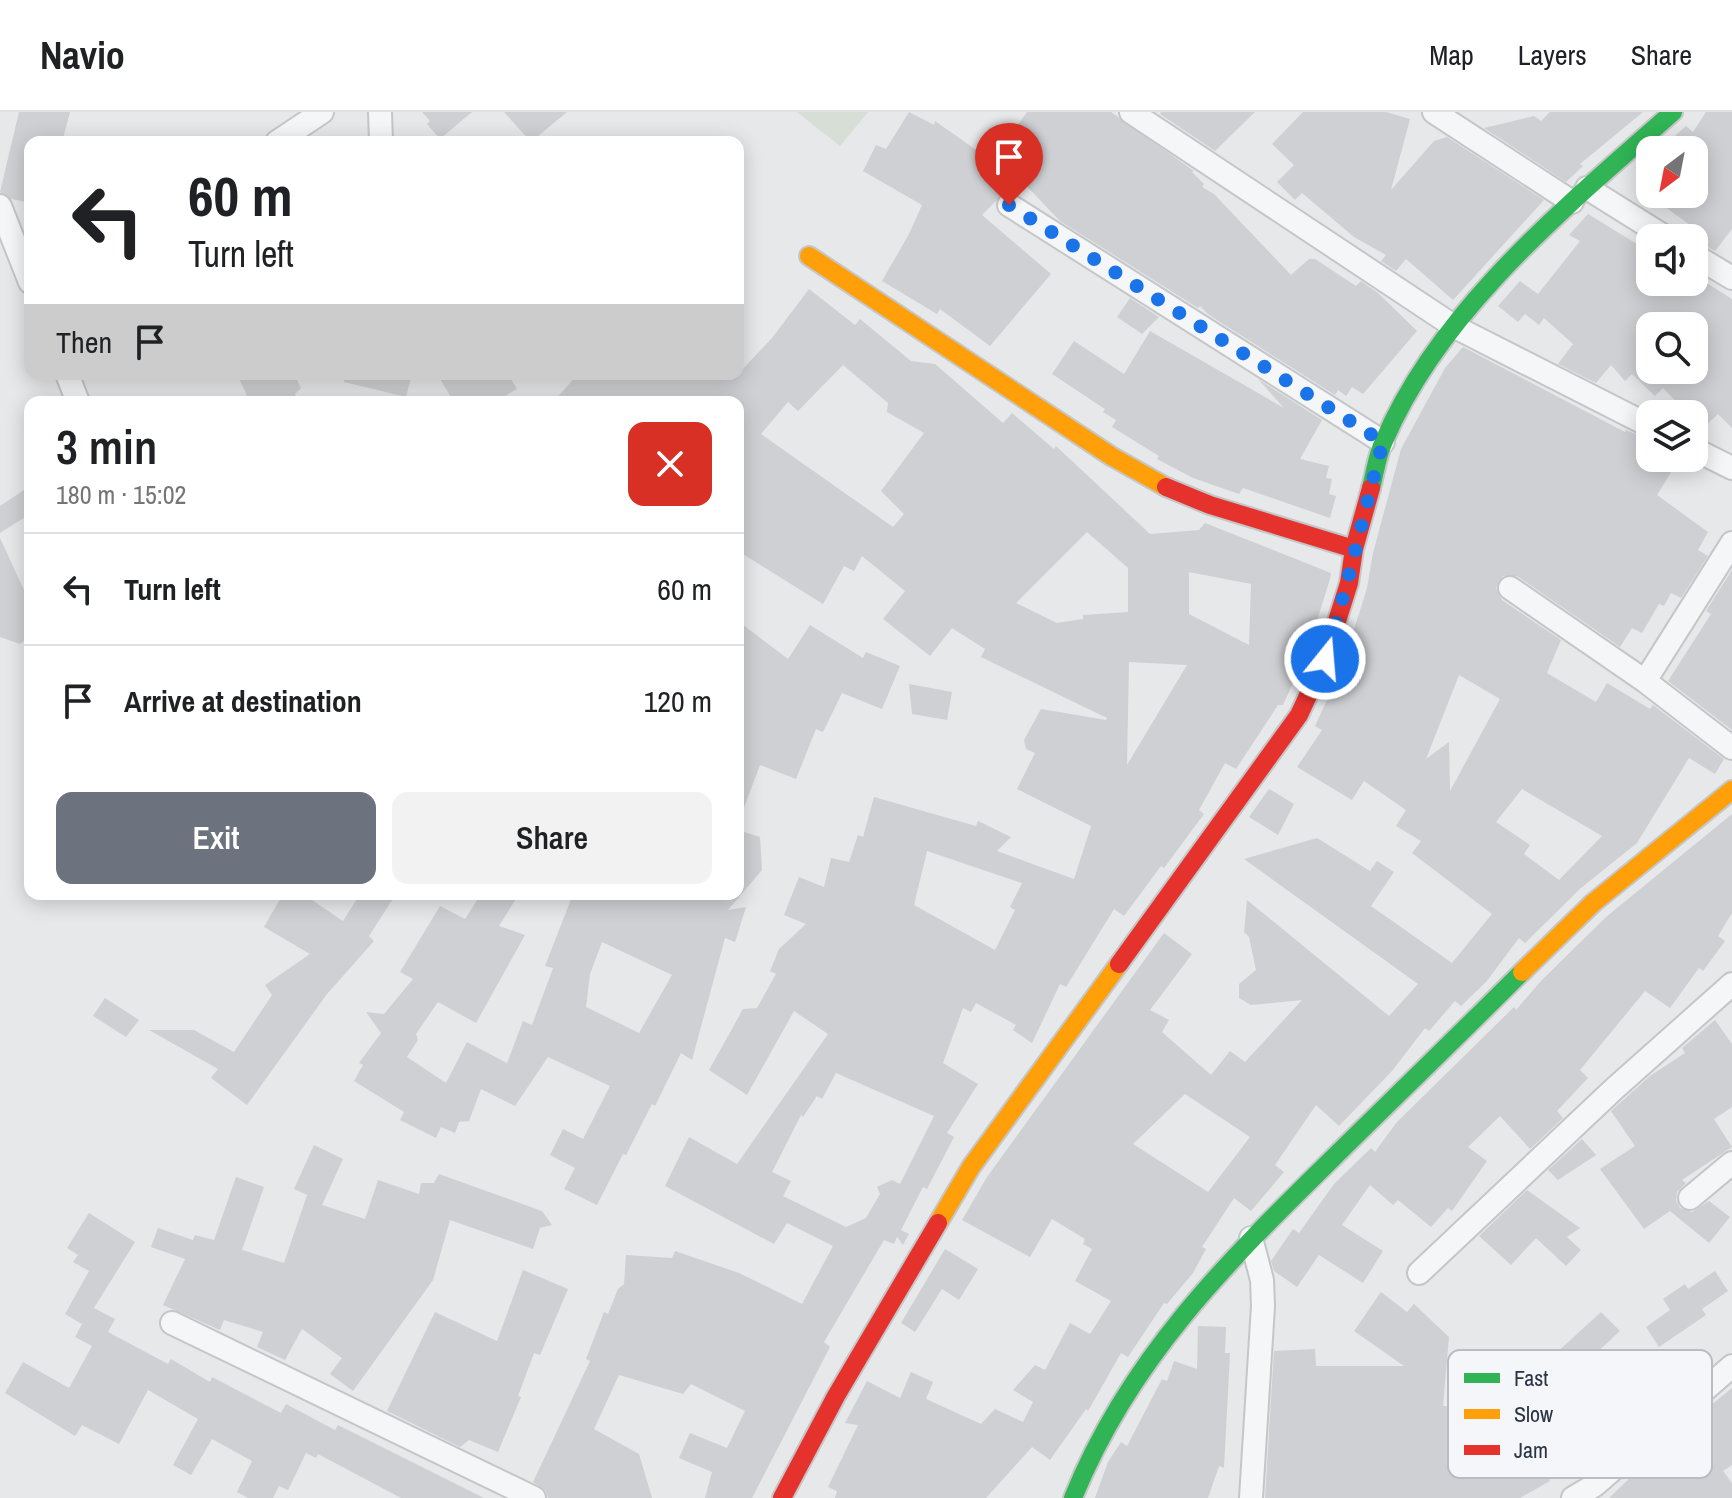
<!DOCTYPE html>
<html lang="en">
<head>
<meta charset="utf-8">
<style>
  body { margin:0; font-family:"Archivo Narrow",sans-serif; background:#f2f2f2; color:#202124; height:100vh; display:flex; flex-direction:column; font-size:30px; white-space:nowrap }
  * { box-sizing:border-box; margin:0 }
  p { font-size:26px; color:#757577 }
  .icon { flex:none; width:44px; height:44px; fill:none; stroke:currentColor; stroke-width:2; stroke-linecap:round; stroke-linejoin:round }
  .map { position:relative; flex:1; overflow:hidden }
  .side { position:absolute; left:24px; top:284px; width:720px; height:504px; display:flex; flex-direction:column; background:#fff; border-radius:16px; box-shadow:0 4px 20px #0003 }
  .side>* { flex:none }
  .top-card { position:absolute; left:24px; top:24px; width:720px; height:244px; border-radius:16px; box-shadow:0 4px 20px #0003; background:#fff; color:#202124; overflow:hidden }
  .needle { width:52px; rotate:212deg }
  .fabs { position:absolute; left:1636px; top:24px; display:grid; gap:16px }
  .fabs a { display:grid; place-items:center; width:72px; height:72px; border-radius:16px; background:#fff; box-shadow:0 4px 20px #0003; font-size:40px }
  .pin { position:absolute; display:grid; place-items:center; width:68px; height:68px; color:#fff; margin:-82px -34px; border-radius:50% 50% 50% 0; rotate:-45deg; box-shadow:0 0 8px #0007 }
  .pin .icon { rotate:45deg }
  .me { position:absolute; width:88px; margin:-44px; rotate:17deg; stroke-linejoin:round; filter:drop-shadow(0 0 6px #0008) }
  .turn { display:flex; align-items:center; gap:28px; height:168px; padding:0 32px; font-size:36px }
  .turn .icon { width:104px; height:104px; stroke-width:2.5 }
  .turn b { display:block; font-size:56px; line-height:68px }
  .then { display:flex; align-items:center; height:76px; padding:0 32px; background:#0003; gap:16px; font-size:30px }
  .round { display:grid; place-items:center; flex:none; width:84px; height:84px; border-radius:16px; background:#f2f2f2 }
  .headline { display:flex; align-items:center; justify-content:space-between; height:136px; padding:0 32px }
  h1 { font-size:48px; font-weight:600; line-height:60px }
  .button { display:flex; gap:16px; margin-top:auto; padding:16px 32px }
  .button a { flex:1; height:92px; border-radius:16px; background:#6c737f; color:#fff; font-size:32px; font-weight:600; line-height:92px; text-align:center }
  .button a+a { background:#f2f2f2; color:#202124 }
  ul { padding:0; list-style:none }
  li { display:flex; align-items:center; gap:24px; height:112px; padding:0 32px; border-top:2px solid #e0e0e0 }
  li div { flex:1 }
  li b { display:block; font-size:30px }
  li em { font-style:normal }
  header { display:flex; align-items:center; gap:48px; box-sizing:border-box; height:112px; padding:0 40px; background:#fff; border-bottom:2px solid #e0e0e0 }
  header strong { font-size:38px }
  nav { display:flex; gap:44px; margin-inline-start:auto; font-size:28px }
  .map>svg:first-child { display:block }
</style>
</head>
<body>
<header>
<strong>Navio</strong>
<nav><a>Map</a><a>Layers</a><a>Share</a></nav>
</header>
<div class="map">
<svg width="1732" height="1386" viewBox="0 0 1732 1386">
  <rect width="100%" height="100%" fill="#e6e8ea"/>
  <!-- green -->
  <path fill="#d6ded6" d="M797,0H868L840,34Z"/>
  <!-- building -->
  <path fill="#ced0d3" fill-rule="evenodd" d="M19,0H70L62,30H30V91L12,87L0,80Z
    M422,0H472L440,27L427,12L430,9Z
    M504,0H567L531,30Z
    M909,0L934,13L935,9L992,49L1027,0H1111L1194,59L1192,60L1204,72L1202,75L1214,82L1291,163L1309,147H1315L1356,174L1361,169L1378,181L1417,219L1363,282L1352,275L1346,284L1338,278L1335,283L1209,203L1200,194L1198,196L1060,109L1019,66L982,103L1051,162L990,234L940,197L937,202L882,169L909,122L922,93L863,59L876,33L886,37Z
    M1161,0H1255L1215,39L1160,2Z
    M1303,0H1386L1410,7L1391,78L1434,29L1447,25L1544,88L1453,188L1406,147L1396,159L1381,149L1386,143L1354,125L1302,81L1295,88L1277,70L1294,53L1272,32Z
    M1550,0H1643L1580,52L1583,54L1566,70L1484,16L1534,4L1541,9Z
    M1706,0H1732V117L1715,139L1684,121L1690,113L1647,82H1694V38H1659L1686,14L1693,20Z
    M1588,102L1650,140V170H1694L1697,165L1732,187V316L1718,302L1702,317L1694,308V302H1688L1663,276L1655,284L1632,262L1625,269L1611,253L1596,271L1558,252L1573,232L1544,206L1539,213L1525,202L1518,210L1498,194L1520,169L1538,182L1580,129L1569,123ZM1650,214H1694V258H1650Z
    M809,177L855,213L860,207L911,249L935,252L1003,311L1012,301L1054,337L1056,334L1150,422L1199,418L1205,411L1331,461L1330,467L1307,540L1283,593H1278L1236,657L1225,651L1199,698L1204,702L1164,756L1161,754L1124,804L1114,797L1066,875L1060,872L1032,931L1013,918L1016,913L976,891L971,900L963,896L943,951L978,972L947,1021L954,1025L927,1077L923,1075L901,1118L909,1122L903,1133L897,1125L894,1132L884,1128L824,1230L830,1235L752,1386H705L712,1360L679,1346L690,1321L727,1336L745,1299L691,1272L683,1282L619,1263L594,1317L639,1342L652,1386H548L545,1378L533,1370L590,1249L586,1247L604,1200L608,1202L618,1177L624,1172L626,1143L672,1146L675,1139L739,1161L802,1192L833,1134L787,1111L774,1132L665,1074L689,1025L737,1052L828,922L794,899L747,983L709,958L743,897L757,896L776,862L770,859L779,837L806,812L784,803L799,765L824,775L831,746L849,750L858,723L863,725L874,685L976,714L978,709L1011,725L997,739L1074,767L1091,714L1017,677L1035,641L1026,637L1024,628L1041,597L1106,608L1107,606L981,545L985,537L952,516L930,544L883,507L905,479L862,444L854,459L844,454L823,492L738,439V290H553L578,262H738L772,226ZM843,253L888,291L887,300L924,321L881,379L904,402L893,415L761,322L788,290L798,299ZM1087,420L1128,456V500L1083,503V507L1057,511L1016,491ZM1189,460L1251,472L1249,533L1189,502ZM1129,550L1187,553L1127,653ZM927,739L1022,771L1010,795L1015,798L995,838L914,793ZM836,961L934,1004L900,1072L892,1068L877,1075L880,1082L866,1106L846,1115L783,1084L791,1069L772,1060L801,1003L803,1005L817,984L822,987Z
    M1130,186L1159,205L1142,222L1117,205Z
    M1150,219L1284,296L1258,267L1322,308L1300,347L1329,354L1326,366L1332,367L1329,382L1336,384L1330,406L1243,376L1239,382L1193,366L1157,347L1159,344L1112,315L1116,308L1103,300L1105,297L1052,262L1074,229L1124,262Z
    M1463,235L1625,320L1626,318L1649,328L1650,346H1680L1657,383L1708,420L1698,438L1708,444L1681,486L1671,481L1664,494L1659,492L1642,521L1632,516L1620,535L1517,464H1503L1496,476L1502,488L1561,528L1547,561L1596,590L1607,571L1650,597L1653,593L1724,647L1715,662L1689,646L1637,731L1581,776L1525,831L1519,826L1486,870L1461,894L1455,889L1429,919L1425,916L1392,959L1339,1014L1316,993L1275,1053L1284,1060L1251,1099L1234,1086L1202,1135L1206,1137L1193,1161L1167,1192L1164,1191L1128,1245L1121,1241L1088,1299L1086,1297L1050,1348L1032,1335L986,1386H835L837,1379L828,1375L858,1313L845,1311L867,1269L900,1286L911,1260L933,1270L926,1287L981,1312L995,1297L1023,1310L1033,1290L1013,1278L1035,1253L1045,1258L1070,1211L1090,1222L1111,1189L1075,1169L1092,1137L1083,1132L1085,1127L1052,1107L1030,1145L962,1108L987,1065L1164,821L1192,842L1150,898L1169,908L1162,920L1211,963L1230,939L1245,950L1302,888L1251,893L1239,886V872L1256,858L1249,825L1244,820L1247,788L1389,904L1418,872L1244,747L1317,726L1370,759L1377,749L1394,760L1371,794L1452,851L1492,802L1412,741L1421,729L1396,714L1406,698L1364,669L1352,688L1297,655L1322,618L1315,614L1343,553L1367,476L1373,441L1401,337L1445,256ZM1459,563L1500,587L1450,679L1449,630L1426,647ZM1522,677L1602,724L1559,768L1524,742L1530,733L1496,710ZM1185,982L1250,1025L1208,1080L1133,1032Z
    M237,262H294L301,276L295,282L298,290H250Z
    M345,262H412L406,285L344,270Z
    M437,262H508L517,277L495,290H454Z
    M30,374V402L0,421V394Z
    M0,426L30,491V524L20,532L0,525Z
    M1732,458V618L1668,569L1711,502L1706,499Z
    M738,509L788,547L810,513L863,546L866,540L900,554L882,597L842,581L823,620L816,617L796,667L760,653L740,706Z
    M909,572L952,580L947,608L912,602Z
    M1269,677L1294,692L1278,723L1249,705Z
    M1732,702V801L1718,824L1725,829L1703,859L1699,856L1670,896L1645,879L1580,958L1588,966L1557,999L1563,1006L1530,1037L1500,1004L1468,1035L1487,1049L1452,1099L1448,1096L1431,1115L1398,1088L1393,1093L1370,1073L1342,1113L1383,1139L1363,1171L1319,1143L1297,1175L1274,1159L1271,1149L1293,1117L1299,1121L1334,1072L1371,1036L1375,1040L1396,1011L1514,895L1516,898L1540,870L1606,805Z
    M738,718L760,725L762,758L728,798L746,795L735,830L725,826L692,948L681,941L655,994L652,992L626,1043L623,1042L597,1093L564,1077L575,1056L550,1043L563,1017L583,1027L610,974L548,945L515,994L481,977L469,1009L459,1010L455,1021L441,1015L436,1026L400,1008L404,1000L354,969L363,953L359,951L381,921L366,900L384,902L413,867L400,860L440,794L465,807L481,782H519L499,814L525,823L476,911L438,890L416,922L418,928L407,945L446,971L467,930L507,951L523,909L532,913L553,856L545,854L573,782H738ZM602,830L672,863L639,921L586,895L590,862Z
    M283,782H303L343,809L360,782H396L369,824L374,829L327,882L247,993L211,966L218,957L149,918H194L234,940L272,883L265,873L310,842L264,815Z
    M105,886L139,908L126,925L93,904Z
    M1715,908L1732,932V995L1714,1007L1732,1035L1682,1068L1686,1071L1677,1080L1676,1088L1680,1096L1692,1100L1709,1089L1730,1105L1709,1131L1670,1099L1644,1117L1600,1057L1635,1034L1611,999L1650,964L1685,941L1682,936Z
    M1582,1027L1596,1043L1558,1068L1548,1058Z
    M314,1033L343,1047L322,1093L365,1107L378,1068L419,1082L421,1071H434L439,1062L542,1099L552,1113L540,1116L533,1137L450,1108L433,1168L353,1279L330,1262L342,1246L302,1217L285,1248L257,1235L263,1220L224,1208L220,1218L163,1193L185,1147L151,1135L158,1116L193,1128L195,1123L214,1128L236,1065L264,1075L242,1138L284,1151L307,1083L294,1077Z
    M1527,1078L1580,1116L1567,1125L1581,1138L1566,1154L1536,1126L1511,1153L1479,1124Z
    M89,1101L135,1130L94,1196L115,1207L108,1220L168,1252L171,1247L210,1270L212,1265L281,1301L286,1292L335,1318L338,1313L484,1386H401L318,1342L316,1346L306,1341L288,1378L279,1374L273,1386H248L237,1380L252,1349L212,1327L191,1363L173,1353L198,1307L148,1278L119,1332L82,1313L75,1324L5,1281L23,1250L69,1276L92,1234L75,1225L82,1212L65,1202L89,1159L73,1150L78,1143L67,1136Z
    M945,1137L978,1157L959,1188L942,1177L915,1220L901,1211Z
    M523,1158L568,1177L540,1243L534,1241L518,1284L521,1285L498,1340L469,1328L460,1335L387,1299L435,1200L497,1229Z
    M1715,1159L1728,1179L1702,1197L1706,1203L1659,1235L1646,1215L1670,1198L1663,1187L1685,1172L1688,1177Z
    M1381,1180L1407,1200L1414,1192L1449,1225L1443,1294L1471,1295L1483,1289L1499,1358L1534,1340L1550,1369L1520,1386H1265L1274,1239L1315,1237L1316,1254H1404L1354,1219Z
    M1601,1200L1620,1219L1592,1245L1601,1255L1530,1318L1497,1280L1514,1270L1519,1275Z
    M1198,1214L1226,1215L1225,1241H1230L1224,1356L1219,1354L1208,1386H1095L1108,1350L1121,1330L1127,1334L1162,1267L1167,1269L1174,1249L1197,1257Z
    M1732,1276V1353L1723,1359L1732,1371V1386H1609L1678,1320Z"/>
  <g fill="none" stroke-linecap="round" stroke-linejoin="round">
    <!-- street casing -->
    <g stroke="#c4c6c8" stroke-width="26">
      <path id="street" d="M380,0L381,30
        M1131,0L1455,215L1650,314
        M1434,0L1572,90
        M277,30L322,0
        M1587,76L1667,126
        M1009,93L1383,330
        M0,94L30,170
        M1694,143L1732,166
        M67,262L78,290
        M1694,337L1732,356
        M1510,476L1645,569L1732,636
        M1645,569L1732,431
        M1690,1086L1732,1051
        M1419,1161L1614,977L1732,872
        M172,1211L534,1386
        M1251,1386L1263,1194L1262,1168L1251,1126
        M1573,1386L1595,1373L1732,1254"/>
    </g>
    <!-- fast casing -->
    <g stroke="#c4c6c8" stroke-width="22">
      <path id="fast" d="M1371,376C1375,361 1377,343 1384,329C1440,197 1568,93 1673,0
        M1073,1386C1129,1247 1227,1150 1332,1047C1395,985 1459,923 1522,860"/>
    </g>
    <!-- slow casing -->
    <g stroke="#c4c6c8" stroke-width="22">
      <path id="slow" d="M809,144L1111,344L1166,375
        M1522,860L1593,791L1732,678
        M938,1111L971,1055L1119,852"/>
    </g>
    <!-- jam casing -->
    <g stroke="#c4c6c8" stroke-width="22">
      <path id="jam" d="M1166,375L1210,393L1354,437
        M1119,852L1299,603L1325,547L1349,471L1354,437L1371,376
        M782,1386L836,1284L938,1111"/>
    </g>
    <!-- street -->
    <use href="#street" stroke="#f5f6f7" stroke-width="22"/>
    <!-- fast -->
    <use href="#fast" stroke="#30b455" stroke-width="18"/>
    <!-- slow -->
    <use href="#slow" stroke="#ff9f0a" stroke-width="18"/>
    <!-- jam -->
    <use href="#jam" stroke="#e5322d" stroke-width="18"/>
  </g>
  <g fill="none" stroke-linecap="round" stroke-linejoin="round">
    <!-- route -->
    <path stroke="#1a73e8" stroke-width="14" stroke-dasharray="0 25.2" d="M1009,93L1383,330C1363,403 1348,475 1325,547"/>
  </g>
  <!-- legend -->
  <rect x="1448" y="1238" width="264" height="128" rx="12" fill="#f4f6f9" stroke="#b8bcc3" stroke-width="2"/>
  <rect x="1464" y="1261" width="36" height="10" fill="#30b455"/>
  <rect x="1464" y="1297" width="36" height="10" fill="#ff9f0a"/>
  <rect x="1464" y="1333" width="36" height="10" fill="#e5322d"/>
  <g font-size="22" fill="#2b3445">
    <text x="1514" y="1274">Fast</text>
    <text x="1514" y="1310">Slow</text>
    <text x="1514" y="1346">Jam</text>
  </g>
</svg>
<div class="fabs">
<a><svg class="needle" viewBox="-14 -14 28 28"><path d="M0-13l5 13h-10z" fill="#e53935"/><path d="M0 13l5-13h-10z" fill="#757577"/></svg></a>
<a><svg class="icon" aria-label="sound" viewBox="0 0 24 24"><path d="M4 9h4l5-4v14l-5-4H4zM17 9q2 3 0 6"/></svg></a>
<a><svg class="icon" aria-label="search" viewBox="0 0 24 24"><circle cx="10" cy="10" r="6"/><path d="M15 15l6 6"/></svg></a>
<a><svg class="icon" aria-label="layers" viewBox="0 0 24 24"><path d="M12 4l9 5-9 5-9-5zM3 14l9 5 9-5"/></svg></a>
</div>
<div class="pin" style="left:1009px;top:93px;background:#d93025"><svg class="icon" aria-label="arrive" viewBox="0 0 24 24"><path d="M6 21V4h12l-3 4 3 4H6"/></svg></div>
<svg class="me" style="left:1325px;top:547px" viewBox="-20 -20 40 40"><circle r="17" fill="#1a73e8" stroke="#fff" stroke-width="3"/><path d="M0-11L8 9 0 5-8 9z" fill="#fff"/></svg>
<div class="top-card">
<div class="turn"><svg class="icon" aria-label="left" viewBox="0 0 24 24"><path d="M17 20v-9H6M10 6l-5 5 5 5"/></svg><div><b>60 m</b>Turn left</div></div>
<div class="then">Then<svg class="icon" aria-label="arrive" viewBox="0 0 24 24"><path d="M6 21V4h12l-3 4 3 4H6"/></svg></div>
</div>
<section class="side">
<div class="headline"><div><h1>3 min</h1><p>180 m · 15:02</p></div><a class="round" style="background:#d93025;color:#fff"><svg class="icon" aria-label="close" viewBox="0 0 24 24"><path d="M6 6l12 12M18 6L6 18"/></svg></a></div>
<ul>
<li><svg class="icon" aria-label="left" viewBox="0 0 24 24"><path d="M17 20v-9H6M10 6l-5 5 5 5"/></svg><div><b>Turn left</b></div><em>60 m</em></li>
<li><svg class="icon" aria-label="arrive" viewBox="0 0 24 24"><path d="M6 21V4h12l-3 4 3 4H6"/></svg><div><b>Arrive at destination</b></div><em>120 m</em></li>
</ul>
<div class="button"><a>Exit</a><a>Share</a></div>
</section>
</div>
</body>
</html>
